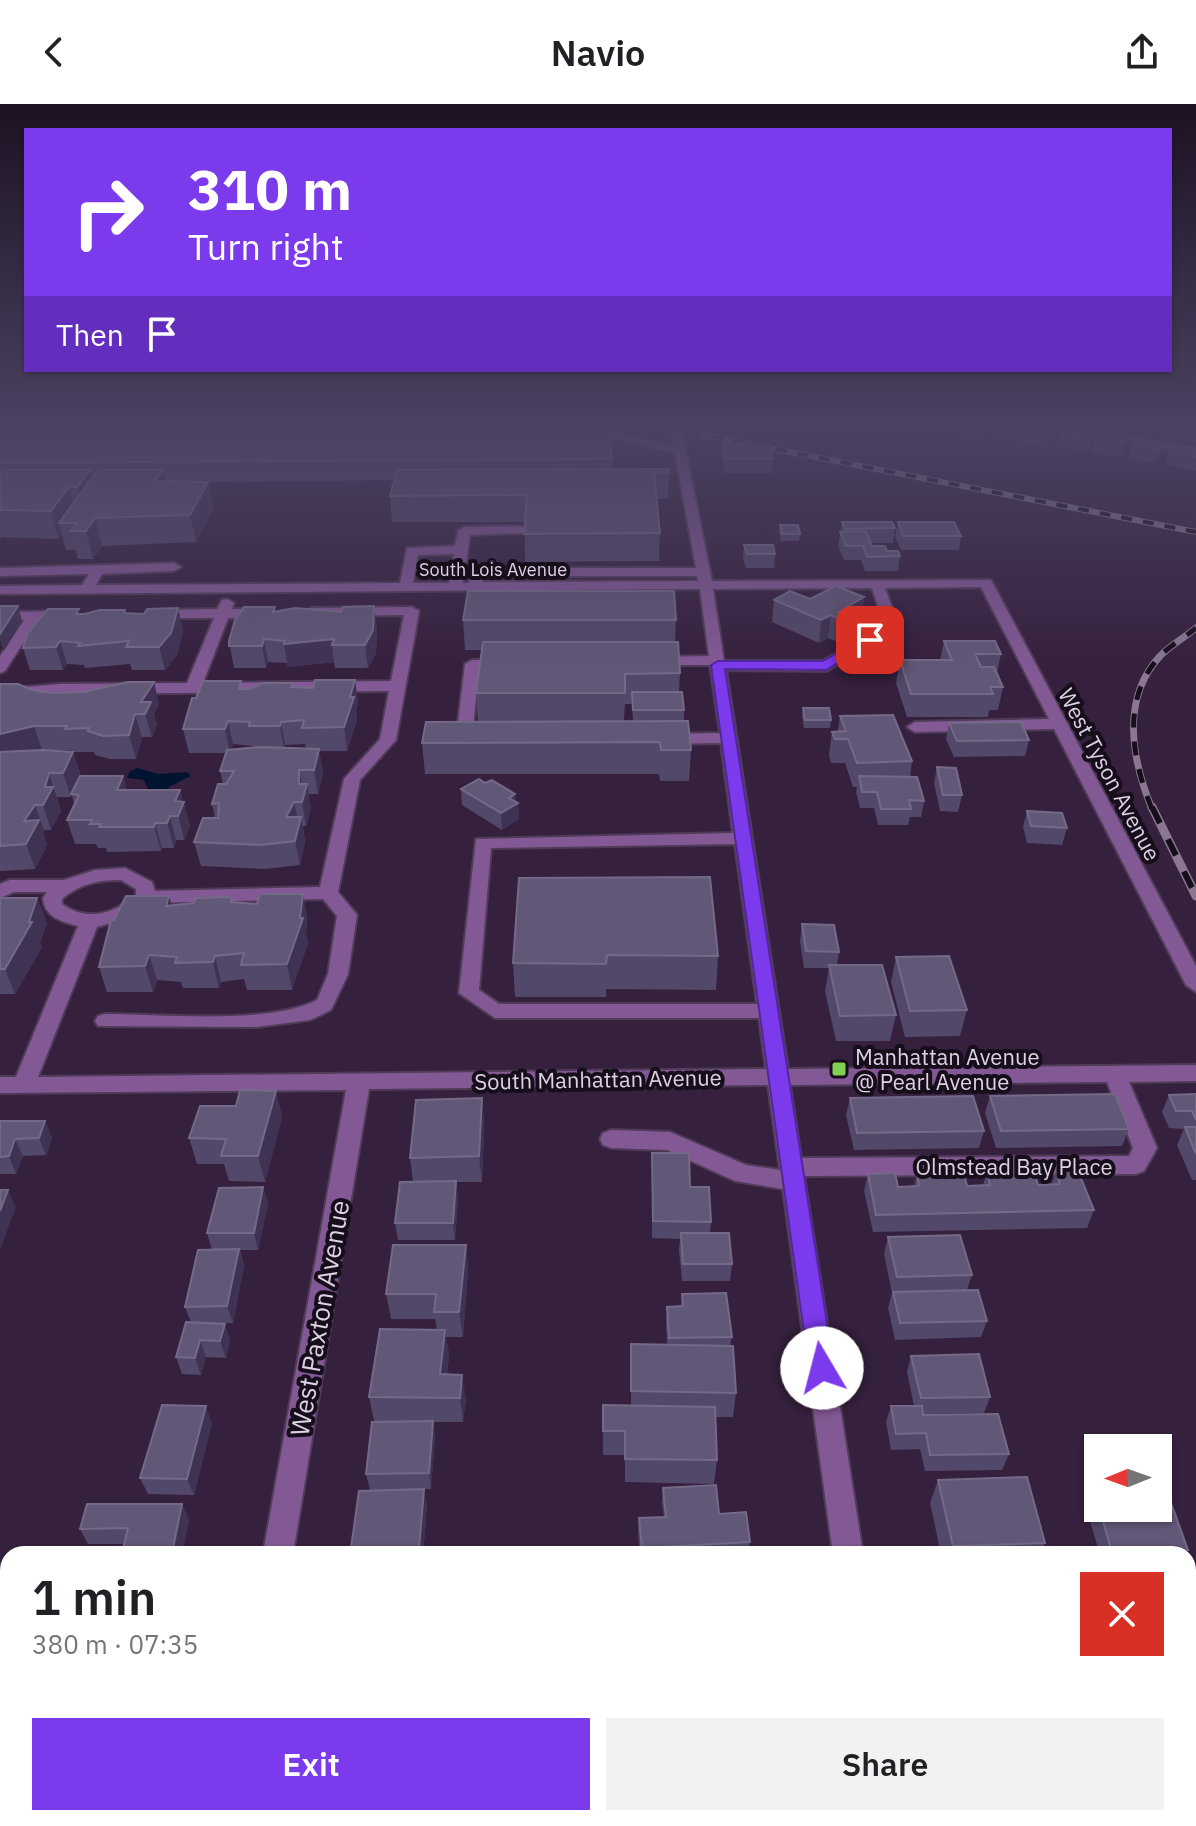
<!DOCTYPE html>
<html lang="en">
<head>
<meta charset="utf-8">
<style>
  body { margin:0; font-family:"IBM Plex Sans",sans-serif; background:#f2f2f2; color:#202124; height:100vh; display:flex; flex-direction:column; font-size:30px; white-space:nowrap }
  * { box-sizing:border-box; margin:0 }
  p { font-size:26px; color:#757577 }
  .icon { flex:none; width:44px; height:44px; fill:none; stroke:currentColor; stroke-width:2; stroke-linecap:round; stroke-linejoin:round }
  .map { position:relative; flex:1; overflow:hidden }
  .sheet { position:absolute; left:0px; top:1442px; width:1196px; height:280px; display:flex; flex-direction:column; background:#fff; border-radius:24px 24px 0 0; box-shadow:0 2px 6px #0004 }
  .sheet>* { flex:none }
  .hud { position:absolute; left:24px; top:24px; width:1148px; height:244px; border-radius:0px; box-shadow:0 2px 6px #0004; background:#7c3aed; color:#fff; overflow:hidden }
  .needle { width:52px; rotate:269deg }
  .buttons { position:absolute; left:1084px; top:1330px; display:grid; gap:16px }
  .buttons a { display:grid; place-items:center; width:88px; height:88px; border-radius:0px; background:#fff; box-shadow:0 2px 6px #0004; font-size:40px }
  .pin { position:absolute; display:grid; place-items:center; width:68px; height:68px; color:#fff; margin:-34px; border-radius:16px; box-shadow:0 4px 12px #0006 }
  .me { position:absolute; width:88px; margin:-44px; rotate:352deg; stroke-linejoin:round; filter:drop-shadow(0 0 6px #0008) }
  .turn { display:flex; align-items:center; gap:28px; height:168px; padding:0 32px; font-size:36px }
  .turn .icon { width:104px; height:104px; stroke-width:2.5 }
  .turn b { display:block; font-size:56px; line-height:68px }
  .then { display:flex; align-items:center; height:76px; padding:0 32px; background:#0003; gap:16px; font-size:30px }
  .round { display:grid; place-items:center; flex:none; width:84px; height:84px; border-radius:0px; background:#f2f2f2 }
  .headline { display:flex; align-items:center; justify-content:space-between; height:136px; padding:0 32px }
  h1 { font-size:48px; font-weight:600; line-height:60px }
  .action { display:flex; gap:16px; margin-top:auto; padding:16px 32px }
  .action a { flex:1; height:92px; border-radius:0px; background:#7c3aed; color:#fff; font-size:32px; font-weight:600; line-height:92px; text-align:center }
  .action a+a { background:#f2f2f2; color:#202124 }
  header { display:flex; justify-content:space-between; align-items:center; height:104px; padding:0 32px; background:#fff; font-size:36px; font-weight:600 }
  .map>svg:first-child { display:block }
</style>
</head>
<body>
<header><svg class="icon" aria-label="back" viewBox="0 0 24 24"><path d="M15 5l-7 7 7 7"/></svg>Navio<svg class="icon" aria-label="share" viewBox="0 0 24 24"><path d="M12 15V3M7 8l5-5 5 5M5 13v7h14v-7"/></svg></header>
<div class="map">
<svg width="1196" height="1722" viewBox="0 0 1196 1722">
  <rect width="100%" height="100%" fill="#35203d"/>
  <!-- water -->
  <path fill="#001432" d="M137,664L158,670L187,668L191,672L169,683L166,691L149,687L144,676L127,674L130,667Z"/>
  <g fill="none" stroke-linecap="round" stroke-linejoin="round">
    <!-- minor casing -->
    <g stroke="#503c58" stroke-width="4">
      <path id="minor" d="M575,324H594L674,342L670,324H681L712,477L991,476L1196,862V888L1186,881L1054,625L915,628L907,623L915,618L1049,615L981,483L885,484L899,523L826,567L726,566L788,965L1196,961V977L1129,978L1157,1044L1144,1067L1136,1070L804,1072L863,1450H833L783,1085L735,1077L667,1046L611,1044L603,1041L600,1035L603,1029L611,1026L670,1028L746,1061L780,1066L768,981L369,985L293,1450H263L346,986L0,989V973H16L78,822C62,818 44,813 43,794L47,788H14L0,794V780L10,776H64L95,766L125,764L152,778L155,787L320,783L344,675L380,635L389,587L60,590L0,595V585L60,580L187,579L214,514H155L148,510L155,506L217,505L222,496L227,495L234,499L232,505H267L274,509L267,513L228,514L203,579L391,577L404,511L311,512L304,508L311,504L412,503L419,507L396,636L360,676L338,788L357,811L348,870L331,906L310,916L256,923L98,922L95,917L98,912L105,910C160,910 270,921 317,896L328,870L337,812L323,795L151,799L132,813L97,823L38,973L766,965L759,914H495L459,889L476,735L733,729L721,639L664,640L656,635L664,630L720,629L710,561H653L646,557L653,553L709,552L700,485L0,490V482L82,481L89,470L0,472V464L174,459L181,463L174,467L102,470L96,481L400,479L407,444L455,442L458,427L464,423L519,422L524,423V429L470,431L463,479H469L471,468L485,464H696L675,349ZM454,450L449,479H413L418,451ZM486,472H697L698,477L482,478ZM872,484L884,521L823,557H724L713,485ZM735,740L757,900H499L479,886L491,744ZM121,776L136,785V791C114,810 87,818 62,800V795C79,780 98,776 121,776ZM1107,978L1133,1044L1129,1052L801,1054L790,981Z
        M1057,324H1081L1196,344V350Z
        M67,507L72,508V514L38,516L5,567L0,569V552L24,516H0V508Z
        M472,556H505L512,560L505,564H479L471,643L463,648L455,643L465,560Z
        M215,1714H249L248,1722H214Z
        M869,1714H903L904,1722H870Z"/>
    </g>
    <!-- minor -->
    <use href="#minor" fill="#835995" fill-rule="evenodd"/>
    <!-- rail-far2 casing -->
    <g stroke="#897890" stroke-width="6">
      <path id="rail-far2" d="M668,324L1196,428"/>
    </g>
    <!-- rail-far1 casing -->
    <g stroke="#897890" stroke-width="7">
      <path id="rail-far1" d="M1152,705C1132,656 1120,594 1161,551C1171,541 1185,533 1196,524"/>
    </g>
    <!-- rail casing -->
    <g stroke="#897890" stroke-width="9">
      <path id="rail" d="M1152,703L1196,792"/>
    </g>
    <!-- rail-far2 -->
    <use href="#rail-far2" stroke="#170e1b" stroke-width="4" stroke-dasharray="11" stroke-linecap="butt"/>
    <!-- rail-far1 -->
    <use href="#rail-far1" stroke="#170e1b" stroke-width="5" stroke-dasharray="14" stroke-linecap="butt"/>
    <!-- rail -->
    <use href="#rail" stroke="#170e1b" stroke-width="6" stroke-dasharray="18" stroke-linecap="butt"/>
  </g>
  <!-- wall -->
  <path fill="#524869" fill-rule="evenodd" d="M0,324L612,355V365H669L668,395H656L660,429L659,457L525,458V418H392L390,392L394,376L207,378H208L214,404L196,438L102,442L93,455H78L76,446H66L62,430L58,435L2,433L0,435Z
    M952,324H984L975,333L952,325Z
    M991,324H1020V327L1015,333L991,328Z
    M1056,324L1053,334L1047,344L1019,339L1022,326Z
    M1167,324H1196V337L1164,332Z
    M1061,327H1095L1092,340L1087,348L1067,345V342L1058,340Z
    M1130,330L1126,343L1120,353L1092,348L1095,335Z
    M1163,338L1155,359L1128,355L1132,342Z
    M722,339L773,355L772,369H724L722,352Z
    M1196,346V367L1166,361L1169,348Z
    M842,418L895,424L893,439H871L872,442L900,452L898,467H865L861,456H844L838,442Z
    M898,418L961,432L959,446H901L895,432Z
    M780,421L800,430L799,437H781L779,428Z
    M744,441L775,450L774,464H746L743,455Z
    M864,493L861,515L847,523L845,534L838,538L828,534L819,539L772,518L774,496Z
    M178,504L183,527L177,551L165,566H132L130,560L85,564L84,561L67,560L63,566H30L23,544L81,510L126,509L144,510Z
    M276,508L377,525L376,549L368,564H335L334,558L288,563L287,559L268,558L266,564H234L229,537Z
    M463,516H676L675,538L680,569L679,588L684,606V617L691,646L689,677H660L659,670H425L422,639L478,618L476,589L482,546H465ZM625,600H632L633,617H624Z
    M944,537L1001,550L997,569L1003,583L998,606H989L988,613H907L896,579L900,556H940Z
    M355,576L358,599L356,606L357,616L347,647H319L323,669L318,690H308L311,704L306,722H303L305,738L300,761L265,765L201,762L194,738L215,714L212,700L223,680L220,667L226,649H189L183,625L243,585L293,583L313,584ZM233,640L253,642V644L231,646ZM305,640L306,645L285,644V641Z
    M154,578L159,601L154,610L157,621L152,633H142L136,655H110L95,651L94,648H73L81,672L128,686H180L190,722L184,736H176L174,744H162L161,747L107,748L106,744H98L96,740H75L67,716L74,700L72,691L71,693H57L61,707L51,726H44L43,728L47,741L35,765L0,767V580L32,586L52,589L84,588ZM45,646H72L73,648Z
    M803,604L831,616L830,624H804L802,612Z
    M840,612L912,657L910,673L924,697L921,713H910L908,721H878L874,704H860L856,688L857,683H853L845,659H831L829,651L832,628L838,627Z
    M949,619L1029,636L1025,652L954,653L946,635Z
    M937,663L962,691L958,708L940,707L934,679Z
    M461,685L516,698L518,699L519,715L502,726L462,701Z
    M1027,707L1067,724L1062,741L1027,739L1023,723Z
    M519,774L718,852L716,886L606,885V893H515L513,859Z
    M303,790L307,815L306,829L308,839L292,886H247L244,875L221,878L219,884H183L181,878L157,876L153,888H107L99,863L114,816L169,792L172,801L234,799L257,800Z
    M0,794H37L47,819L40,839L42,843L15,890H0Z
    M802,820L839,848L837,861L896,911L890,937H836L825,887L829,864H804L800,837Z
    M896,853L967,906L960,932L905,933L891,878Z
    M276,987L282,1013L265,1078L229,1077L224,1060H197L189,1034L236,1002Z
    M1196,990V1076H1192L1177,1041L1184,1025L1169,1024L1162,1008L1169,991Z
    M990,992L1129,1025L1122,1042L996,1044L985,1009Z
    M482,994L484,1020L482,1078H456L458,1094L455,1136H398L395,1119L413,1078L410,1054Z
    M850,994L984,1027L979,1044L854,1046L846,1011Z
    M0,1017H45L52,1034L46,1051L23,1052L16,1070H0Z
    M652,1049L690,1083L711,1118L710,1129L732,1160L730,1177H682L679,1146L680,1135L652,1134Z
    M1056,1067L1094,1106L1087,1124L873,1128L864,1087L868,1070L898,1083L914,1082L917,1070L967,1082L983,1081L987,1069L1038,1081H1051Z
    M263,1083L268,1100L258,1146H240L244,1162L233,1219H219L230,1236L226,1254L206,1253L201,1271L182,1270L176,1253L191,1218L185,1203L212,1146L207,1129Z
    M888,1133L972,1171L967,1186L987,1217L981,1233L895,1236L888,1204L892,1189L884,1150Z
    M466,1141L468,1166L463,1233H446L449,1251L447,1271L466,1295L463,1318H433L435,1333L431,1385L370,1386L366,1370L402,1317H374L369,1293L437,1226L435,1215H391L386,1190Z
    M682,1190L732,1233L730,1242L736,1289L733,1313H715L717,1356L714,1380L625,1378V1351H603V1301H631V1240L667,1241L666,1219L667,1203L681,1202Z
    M911,1252L990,1293L984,1309L923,1310L1009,1350L1002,1366L925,1367L920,1345L891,1346L886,1318L891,1302H914L907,1268Z
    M212,1319L194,1391L148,1390L140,1374Z
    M938,1376L1045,1439L1040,1450H941L930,1399Z
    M663,1384L719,1410L750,1438L748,1450H601H640L638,1429L639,1414L664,1413L662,1399Z
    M1093,1386H1098V1404H1158L1188,1446L1186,1450H1100L1085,1402Z
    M182,1400L189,1416L182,1450H122L124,1440H88L80,1425Z
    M427,1401L423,1450H353L351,1444Z
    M1188,1464L1196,1476V1554H1188Z
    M1188,1569H1196V1655H1188Z
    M1188,1698L1196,1722H1177L1174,1714H1188Z
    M121,1714L120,1722H55L52,1719Z
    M716,1714H776L774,1722L717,1721Z
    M1004,1714H1108L1111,1722H1006Z"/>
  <!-- shaded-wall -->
  <path fill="#403252" d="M977,324H984L975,333Z
    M1054,324H1056L1053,334L1047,344L1050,331Z
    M1095,327L1092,340L1087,348L1091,335Z
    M1130,330L1126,343L1120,353L1123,340Z
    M90,366L97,392L84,410L77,383Z
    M163,366L169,392L155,377Z
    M208,378L214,404L196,438L190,411Z
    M69,383L76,410L59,419L62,430L58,435L51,407Z
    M95,414L102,442L93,455L86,427Z
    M864,493L861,515L847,523L845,534L838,538L841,516L838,508Z
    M18,502L22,517L4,547L0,536V530Z
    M374,502L377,525L376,549L368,564L365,541Z
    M178,504L183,527L177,551L165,566L159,543Z
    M831,511L828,534L819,539L821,516Z
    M264,535L268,558L266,564L262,542Z
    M334,535L332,541L334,558L288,563L284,540Z
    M60,537L67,560L63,566L56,543Z
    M355,576L358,599L356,606L357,616L347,647L344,623Z
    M154,578L159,601L154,610L157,621L152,633L145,610L141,598Z
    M135,610L142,633L136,655L129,631Z
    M228,617L233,640L230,649L225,625Z
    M281,618L285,641L284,645L280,622Z
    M34,622L42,646L0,656V630Z
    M319,645L323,669L318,690L314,666Z
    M73,648L81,672L71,693L63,669Z
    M299,666L304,690L307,680L311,704L306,722L299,680Z
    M49,669L61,707L51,726L43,701L45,683Z
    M123,672L130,696L117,686Z
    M180,686L190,722L184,736L175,697Z
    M515,690L516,700L518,699L519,715L502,726L501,709L509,694Z
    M294,698L299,722L301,713L305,738L300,761L295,737L298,724L291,738L286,713Z
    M35,701L44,726L43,728L47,741L35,765L26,740L24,717Z
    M170,712L176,736L174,744L167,719Z
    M155,719L162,744L161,747L154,723Z
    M303,790L307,815L306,829L308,839L292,886L287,860L300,814Z
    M169,792L176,817L166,802Z
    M37,794L47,819L40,839L42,843L15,890L5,865L29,818Z
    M149,851L157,876L153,888L145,862Z
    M215,852L221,878L219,884L213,858Z
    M276,987L282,1013L265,1078L258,1052Z
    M482,994L484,1020L482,1078L479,1052Z
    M45,1017L52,1034L46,1051L39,1034Z
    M15,1035L23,1052L16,1070L9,1052Z
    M456,1077L458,1094L455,1136L453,1119Z
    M263,1083L268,1100L258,1146L254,1129Z
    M8,1086L16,1103L0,1146V1107Z
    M466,1141L468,1166L463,1233L459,1208Z
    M239,1145L244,1162L233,1219L227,1202Z
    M225,1220L230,1236L226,1254L220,1237Z
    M445,1226L449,1251L444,1295L440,1270Z
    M200,1236L206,1253L201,1271L195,1254Z
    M462,1271L466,1295L463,1318L460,1294Z
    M206,1302L212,1319L194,1391L187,1375Z
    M433,1317L435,1333L431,1385L429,1369Z
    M424,1385L427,1401L423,1450H420L419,1444Z
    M182,1400L189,1416L182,1450H172Z
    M2,1653L8,1660V1685L0,1714V1660Z
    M109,1714H121L120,1722H110L108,1719Z
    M400,1714H407L406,1722H399Z"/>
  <!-- building -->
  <path fill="#615776" stroke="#746a88" stroke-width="2" d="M0,324H609L612,355L0,359Z
    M1023,324H1054L1050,331L1022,326Z
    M1063,324H1076L1095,327L1091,335L1070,332L1071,329L1061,327Z
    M1100,328L1130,330L1123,340L1095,335Z
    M1136,334L1163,338L1159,346L1132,342Z
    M722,339H769L773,355H725Z
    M1173,342L1196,346V353L1169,348Z
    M669,365V369H654L660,429L524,430L527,391L390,392L397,366Z
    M3,366H90L77,383H69L51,407L0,406V370Z
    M98,366H163L155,377L208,378L190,411L95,414L86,427H71L77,419H59Z
    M842,418H892L895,424L845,425Z
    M898,418H954L961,432H903Z
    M780,421H798L800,430H782Z
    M866,427L872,442H885L887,447H898L900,452L867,453L863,442H846L840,428Z
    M744,441H773L775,450H747Z
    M836,482L864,493L838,508L848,512L841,516L831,511L821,516L774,496L790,487L810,495Z
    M468,487H674L676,516H463Z
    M0,502H18L0,530Z
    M374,502L373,526L365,541H332L334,535L284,540L285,537L264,535L262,542H229V537L235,516L244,503H275L273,508L295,504L341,508L343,503Z
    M178,504L171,529L159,543H126L129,537L78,542L80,539L60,537L56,543L23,544L27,530L48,505H79L76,510H85L99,506H125L124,509L144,510L147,505Z
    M944,537H995L1001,550H975L981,563H994L1003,583H990L993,590H911L900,556H952Z
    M483,538H678L680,569L625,570V589H476Z
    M315,576H355L350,593H354L344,623L302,624L304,616L281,618L280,622H249L250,618L228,617L225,625H183L192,594H196L203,577H241L239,585H249L263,579H292L291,583L313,584Z
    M128,578H154L141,598H151L145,610H135L129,631L103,632L88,627L89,624L65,625L67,622H34L0,630V580H18L32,586L52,589L84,588Z
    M632,588H682L684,606H633Z
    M803,604H829L831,616H805Z
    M893,611L912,657L857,659L848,635H835L832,628L846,627L840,612Z
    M688,617L691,646H661L660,638L422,639L426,618Z
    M1021,618L1029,636L957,637L949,619Z
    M260,643L319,645L314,666H299V680H307L302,698H294L286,713H301L295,737L260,741L194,738L203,714H218L219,699L212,700L218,680H226L234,667H220L227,646Z
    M42,646L73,648L63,669H49L45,683H53L43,701H35L24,717L39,716L26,740L0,742V648Z
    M937,663L956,664L962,691H943Z
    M80,672H123L117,686H180L175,697L184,698L178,712H170L167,719H155L154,723H99L101,720H90L92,716H67L79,691L71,690Z
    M859,672L917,673L924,697L909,696L911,705H881L877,688H862Z
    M479,675L485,679L492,676L515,690L509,694L518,699L501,709L461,685Z
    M1027,707L1062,709L1067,724L1031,722Z
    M710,773L718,852L607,851L606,860L513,859L519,774Z
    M260,790H303L300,814H303L287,860L241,861L244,849L215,852L213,858L175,859L177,853L149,851L145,862L99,863L111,816H114L126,792H169L166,802L194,799L196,794L232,793L231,798L257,800Z
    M0,794H37L29,818H32L5,865H0Z
    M802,820L834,821L839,848L806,847Z
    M949,852L967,906L910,907L896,853Z
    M829,861H882L896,911L840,912Z
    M240,986L276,987L258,1052H221L226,1035L189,1034L200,1002H236Z
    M1115,990L1129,1025L1001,1027L990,992Z
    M1196,990V1016L1192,1007H1176L1169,991Z
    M973,992L984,1027L857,1029L850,994Z
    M482,994L479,1052L410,1054L416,996Z
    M0,1017H45L39,1034L15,1035L9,1052L0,1053Z
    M1185,1023H1196V1050Z
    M652,1049H689L690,1083H709L711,1118L653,1117Z
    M1056,1067H1078L1094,1106L876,1111L868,1070L895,1069L898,1083L919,1082L917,1070H964L967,1082L990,1081L987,1069H1034L1038,1081L1060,1080Z
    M456,1077L453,1119H395L400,1078Z
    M263,1083L254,1129H207L219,1084Z
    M0,1086H8L0,1107Z
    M681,1129H729L732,1160H683Z
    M960,1131L972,1171L897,1173L888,1133Z
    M393,1141H466L459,1208H434L436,1190H386Z
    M239,1145L227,1202L185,1203L198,1146Z
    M978,1186L987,1217L900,1219L893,1188Z
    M726,1189L732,1233L669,1234L667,1203L683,1202L682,1190Z
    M186,1218L225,1220L220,1237L200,1236L195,1254L176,1253Z
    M380,1225L445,1226L440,1270L462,1271L460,1294L369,1293Z
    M631,1240L733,1242L736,1289L631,1287Z
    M979,1250L990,1293L921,1294L911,1252Z
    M162,1301L206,1302L187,1375L140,1374Z
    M603,1301L715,1303L717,1356L625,1355V1327H603Z
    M891,1302H922L923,1311L998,1310L1009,1350L930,1351L926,1329L896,1330Z
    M433,1317L429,1369L366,1370L372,1318Z
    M1027,1373L1045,1439L953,1442L938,1376Z
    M716,1381L719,1410L746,1408L750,1438L642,1444L639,1414L666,1413L663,1384Z
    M424,1385L419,1444H351L359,1387Z
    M1158,1385H1166L1188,1446L1112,1448L1099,1404H1158Z
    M1093,1386H1098V1401Z
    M87,1400H182L172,1449H122L128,1424L80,1425Z
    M746,1449L747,1450H601Z
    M1188,1464H1192L1196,1476V1540H1188Z
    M1188,1569H1196V1642H1188Z
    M1188,1698L1196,1699V1722H1192L1188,1709Z
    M53,1714H109L108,1719H52Z
    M317,1714H400L399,1722H315Z
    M1020,1714H1108L1111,1722H1022Z"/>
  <!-- sky -->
  <linearGradient id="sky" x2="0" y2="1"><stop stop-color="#1d1222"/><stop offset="0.57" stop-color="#4b4262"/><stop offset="1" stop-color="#4b4262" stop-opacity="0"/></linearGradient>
  <rect width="1196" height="565" fill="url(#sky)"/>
  <!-- route -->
  <path fill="#7c3aed" stroke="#51269a" stroke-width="2" d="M865,533L877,536L826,566L725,565L834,1264L830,1271L822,1275L813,1271L809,1264L711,561L718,557H823Z"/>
  <!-- markers -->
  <rect fill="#80d051" stroke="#170e1b" stroke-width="3" x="831" y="957" width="16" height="16" rx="4"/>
  <g text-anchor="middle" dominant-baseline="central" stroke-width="8" stroke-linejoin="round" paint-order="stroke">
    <!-- far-street labels -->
    <g font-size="18" fill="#ded1e4" stroke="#170e1b">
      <text x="493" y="465">South Lois Avenue</text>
    </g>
    <!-- street labels -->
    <g font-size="22" fill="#ded1e4" stroke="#170e1b">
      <text transform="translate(1110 670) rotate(62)">West Tyson Avenue</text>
      <text transform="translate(598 975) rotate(-1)">South Manhattan Avenue</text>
      <text x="1014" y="1062">Olmstead Bay Place</text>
    </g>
    <!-- poi labels -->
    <g font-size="22" fill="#ded1e4" stroke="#170e1b" text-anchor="start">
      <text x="855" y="952">Manhattan Avenue<tspan x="855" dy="25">@ Pearl Avenue</tspan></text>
    </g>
    <!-- near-street labels -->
    <g font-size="26" fill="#ded1e4" stroke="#170e1b">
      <text transform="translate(319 1214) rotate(-80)">West Paxton Avenue</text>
    </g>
  </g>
</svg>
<div class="buttons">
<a><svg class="needle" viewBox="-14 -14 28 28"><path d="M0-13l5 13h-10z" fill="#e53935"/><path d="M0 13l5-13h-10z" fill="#757577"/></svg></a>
</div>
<div class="pin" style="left:870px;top:536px;background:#d93025"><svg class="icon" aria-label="arrive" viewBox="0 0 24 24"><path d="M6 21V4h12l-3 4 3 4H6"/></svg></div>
<svg class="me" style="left:822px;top:1264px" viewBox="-20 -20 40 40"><circle r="19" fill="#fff"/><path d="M0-13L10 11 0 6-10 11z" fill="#7c3aed"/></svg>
<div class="hud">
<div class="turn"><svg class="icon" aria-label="right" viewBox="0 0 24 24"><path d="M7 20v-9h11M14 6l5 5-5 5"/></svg><div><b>310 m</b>Turn right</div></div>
<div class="then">Then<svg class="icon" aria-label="arrive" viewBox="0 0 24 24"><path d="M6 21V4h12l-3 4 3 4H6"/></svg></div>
</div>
<section class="sheet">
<div class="headline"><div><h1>1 min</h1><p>380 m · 07:35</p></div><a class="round" style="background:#d93025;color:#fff"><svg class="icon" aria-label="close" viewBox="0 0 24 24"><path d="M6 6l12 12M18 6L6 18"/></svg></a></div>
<div class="action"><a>Exit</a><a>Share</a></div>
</section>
</div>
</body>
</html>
